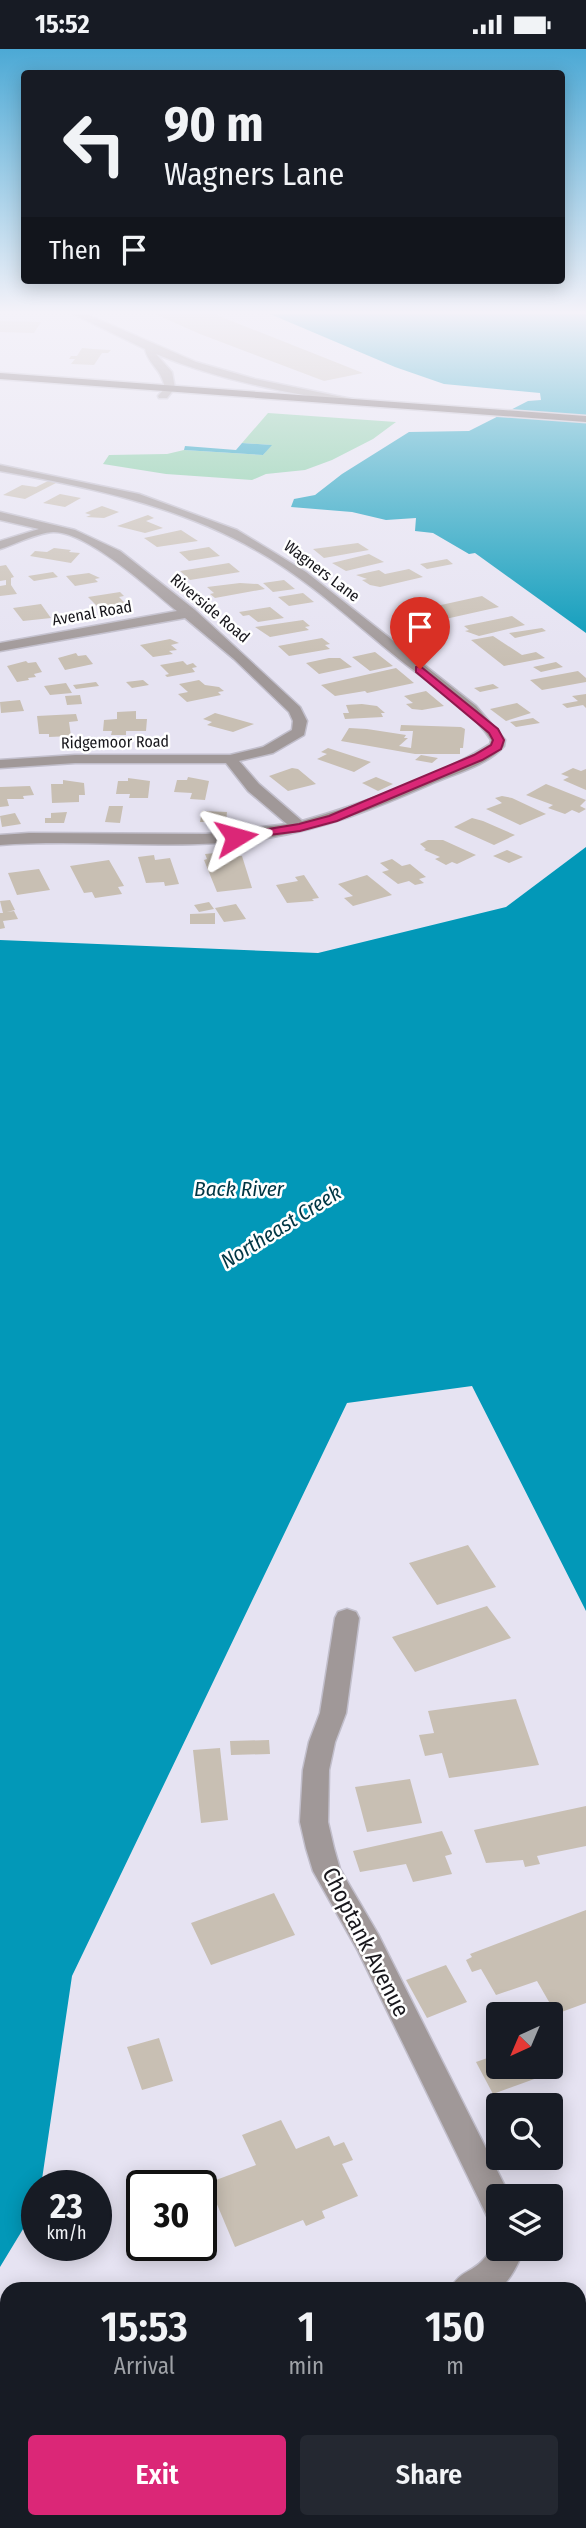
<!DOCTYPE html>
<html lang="en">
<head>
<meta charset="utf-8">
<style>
  body { margin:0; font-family:"Fira Sans Condensed",sans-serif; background:#242831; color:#f1f3f6; height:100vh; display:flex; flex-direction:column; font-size:26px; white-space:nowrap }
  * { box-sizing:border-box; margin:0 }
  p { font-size:23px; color:#9ea1a6 }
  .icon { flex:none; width:38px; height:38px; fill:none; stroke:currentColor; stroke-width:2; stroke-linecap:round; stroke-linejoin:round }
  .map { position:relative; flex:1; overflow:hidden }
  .details { position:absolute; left:0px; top:2233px; width:586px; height:247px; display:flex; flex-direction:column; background:#171b24; border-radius:21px 21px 0 0; box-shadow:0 4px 18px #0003 }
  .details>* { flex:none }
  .hud { position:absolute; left:21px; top:21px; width:544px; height:214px; border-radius:7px; box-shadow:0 4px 18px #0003; background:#171b24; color:#f1f3f6; overflow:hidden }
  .needle { width:46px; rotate:224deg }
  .tools { position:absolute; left:486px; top:1953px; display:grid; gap:14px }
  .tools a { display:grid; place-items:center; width:77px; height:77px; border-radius:7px; background:#171b24; box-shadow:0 4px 18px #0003; font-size:35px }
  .speed { position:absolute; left:21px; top:2121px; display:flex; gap:14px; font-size:35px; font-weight:700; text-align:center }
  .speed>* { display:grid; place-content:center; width:91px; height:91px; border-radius:50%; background:#171b24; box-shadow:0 4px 18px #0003; line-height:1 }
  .speed small { font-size:18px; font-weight:400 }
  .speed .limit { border:4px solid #111; border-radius:10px; background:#fff; color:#111 }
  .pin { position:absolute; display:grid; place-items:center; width:60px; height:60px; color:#fff; margin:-72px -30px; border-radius:50% 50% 50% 0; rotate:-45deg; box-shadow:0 0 7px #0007 }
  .pin .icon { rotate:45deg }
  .me { position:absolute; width:77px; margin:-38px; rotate:82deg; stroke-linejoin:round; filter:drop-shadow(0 0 5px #0008) }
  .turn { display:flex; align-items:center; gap:24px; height:147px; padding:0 28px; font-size:32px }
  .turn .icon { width:91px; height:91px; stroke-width:2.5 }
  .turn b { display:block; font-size:49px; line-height:60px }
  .then { display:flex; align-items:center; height:66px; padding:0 28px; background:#0003; gap:14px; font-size:26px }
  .eta { display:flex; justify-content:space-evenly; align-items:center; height:119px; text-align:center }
  .eta b { font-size:42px; font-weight:600; line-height:49px }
  .cta { display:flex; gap:14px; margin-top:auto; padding:14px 28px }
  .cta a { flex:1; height:80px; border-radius:7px; background:#db2777; color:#fff; font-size:28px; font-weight:600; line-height:80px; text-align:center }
  .cta a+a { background:#242831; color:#f1f3f6 }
  .status { display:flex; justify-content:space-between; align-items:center; height:49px; padding:0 35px; background:#171b24; direction:ltr }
  .status svg { height:19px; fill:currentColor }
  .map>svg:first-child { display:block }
</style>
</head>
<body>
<div class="status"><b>15:52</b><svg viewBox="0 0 49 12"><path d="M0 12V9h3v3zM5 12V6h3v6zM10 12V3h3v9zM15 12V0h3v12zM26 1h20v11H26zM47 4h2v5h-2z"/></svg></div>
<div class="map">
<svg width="586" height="2479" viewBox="0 0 586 2479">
  <rect width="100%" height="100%" fill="#e6e3f2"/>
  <!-- green -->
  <path fill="#79cb9c" d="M268,364L396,373L373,390L332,411L305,421L266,425L252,431L166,425L103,415L109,406L167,405L184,401L263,406L271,396L242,394Z"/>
  <!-- water -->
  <path fill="#0298b8" d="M270,265H586V584L475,504L469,505L433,484L415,482L416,469L386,471L352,463L291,458L294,450L315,446L342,425L409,383L469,382L528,352L541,351L540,344L444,335L395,318Z
    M242,394L272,396L263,406L184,401L185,397L236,401Z
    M586,798V1562L472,1337L347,1354L72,1927L41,2137H37V2157L0,2218V891L318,904L506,858Z"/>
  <!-- building -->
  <path fill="#c8bfb3" d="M155,265H214L363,324L324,332L200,285Z
    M0,272L41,273L34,284L0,283Z
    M82,299L93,300L111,301L108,304H102L94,316L71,315L75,310H69L71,307H77Z
    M48,432L56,434L25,450L3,446L22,436L36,438Z
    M60,445L81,449L65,458L43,454Z
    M102,457L119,463L104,469L86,468L91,466L85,464Z
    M148,466L154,469L146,472L163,479L145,484L117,477Z
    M181,481L198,492L157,498L144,489Z
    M358,494L369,501L324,509L313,500Z
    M209,498L220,507L189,512L179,503Z
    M54,499L71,501L69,503L80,504L71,514L30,507L35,502L47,503Z
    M369,505L384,513L346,522L332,514Z
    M447,510L453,515L427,520L420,515Z
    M229,514L240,523L190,531L180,522Z
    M6,516L14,528L11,529V536L17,545L0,547V537L6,536V531L0,532V517Z
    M409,520L423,528L380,538L370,536L362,531L367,530L356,526L379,521L385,525Z
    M53,523L58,528L34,532L28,527Z
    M89,524L100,529L95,530L98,533L75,537L66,527Z
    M284,531L295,540L273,543L263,534Z
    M240,534L258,535L265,540L215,549L210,545L214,544L207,538Z
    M120,543L124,547L119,548L128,557L100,560L88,548Z
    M303,544L314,553L289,557L278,548Z
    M482,547L499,558L432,573L409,563Z
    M41,555L51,569L23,572L13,559Z
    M270,558L284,569L258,573L249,566L243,567L239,563Z
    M512,567L525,576L479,587L465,582L469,581L464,577Z
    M303,571L310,577L305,578L309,581L270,588L255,578Z
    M542,579L546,582L515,589L509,584Z
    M493,587L522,606L536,603L545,609L504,617L471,591Z
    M322,589L330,595L325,596L330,600L289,607L278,597Z
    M170,590L179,594L171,596L177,601L169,602L173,605L153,608L140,596Z
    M375,603L393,617L370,622L352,608Z
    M76,604L78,607L86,606L93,615L65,621L58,609Z
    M329,609H340L352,618L319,625L306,614Z
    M26,612L28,614L36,613L42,623L34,625L36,628L28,629L29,631L17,633L7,617Z
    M183,612L187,616L193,614L197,618L192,619L195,623L167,628L165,626L169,625L160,616Z
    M556,613L563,618L541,623L533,618Z
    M396,619L414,634L367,644L365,642L335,647L321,636Z
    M578,622L586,629V633L542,641L530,631Z
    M143,631L149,636L132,639L126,633Z
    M199,631L205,636L219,638L224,642L218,643L221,646L187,653L178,645L188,643L179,635Z
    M96,633L99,637L76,640L73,636Z
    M66,634L72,644L50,646L44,637Z
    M493,635L499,639L480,643L474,639Z
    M426,642L444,657L422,661L412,660L406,655L413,654L404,647Z
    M586,645V659L583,656L567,659L562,655L578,652L572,647Z
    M80,646L82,655L67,656L65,647Z
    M20,651L24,662L1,664L0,653Z
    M517,654L531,664L506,672L490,660Z
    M362,655L377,657L385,664H381L383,668L345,670L343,664H349L346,656Z
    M136,662V670H147L146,682H126V686H111L112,682H103L104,671L117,670V663Z
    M215,664L254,675L233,683L207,676L212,673L203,670Z
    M76,665L78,672L69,673L71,687L49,688V685H39L37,667Z
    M533,669L540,674L516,678L510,673Z
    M401,676L461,678L465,680L463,699H460V705H415L341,692L349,679L367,680L406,686L404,689H408L399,697L411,699L413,682H400Z
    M328,699L371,713L354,723L317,710L327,705L321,703Z
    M421,706L438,709L432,714L415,711Z
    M292,719L298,720L316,735L288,742L269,727Z
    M573,719L581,722L586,720V741L563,731L569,728L561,725Z
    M188,728L209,732L205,751L190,750L192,744L174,743L177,731H187Z
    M376,728L393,735L378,742L362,734Z
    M128,729L150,732L148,749H129L130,745H116L118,732H128Z
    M63,731L84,734L85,746H79V753L52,754L51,735H63Z
    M546,735L586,751L580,757L586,760L579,764L572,761L565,765L548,759L553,756L526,746Z
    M30,737L34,746L23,747L24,750H7L9,757L0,758V738Z
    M502,747L512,749L546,765L520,776L486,760L502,754L495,749Z
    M109,757H123L120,774L105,773Z
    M202,762L227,763L226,773H200Z
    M67,763L64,774H45V769H51V764Z
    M15,764L21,775L2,778L0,767Z
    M472,769L483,772L515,786L494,796L454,778Z
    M428,791H443L476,806L457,815L452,813L446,816L435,810L440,808L424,801L426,800L420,795Z
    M507,801L523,808L509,814L493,807Z
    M236,802L238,807H242L252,839L217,843L204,811L207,810L205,805Z
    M154,806L155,811L170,809L179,835L165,837L164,833L146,834L138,808Z
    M392,810L402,817L410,815L426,828L419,830L424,834L415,836L409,832L398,835L382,823L389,821L380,814Z
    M109,811L124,837L118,838L122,845L95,849L92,843L84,844L70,817Z
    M39,820L50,841L17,846L8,824Z
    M304,826L319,849L312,850L314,852L287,854L276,836L298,832L295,828Z
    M367,826L392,846L353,857L344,849L353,847L338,835Z
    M10,851L15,861L7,863L14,862L18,870L3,872L5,879L0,880V864H3L0,852Z
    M209,853L214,860L199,863L194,856Z
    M236,855L246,870L224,873L215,859Z
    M215,864V875H190V865Z
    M468,1496L496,1538L437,1556L409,1514Z
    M487,1557L511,1589L415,1623L392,1588Z
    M516,1650L539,1716L449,1729L442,1704L425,1707L419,1686L434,1684L428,1662Z
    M269,1691L270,1705L231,1706L230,1692Z
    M220,1699L228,1771L201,1774L193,1701Z
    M410,1730L422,1774L367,1783L355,1738Z
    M586,1757V1797L537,1807L540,1815L525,1818L523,1811L486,1814L474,1781Z
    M442,1782L452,1805L445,1807L452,1825L413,1833L406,1815L360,1823L353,1802Z
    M274,1844L295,1886L211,1916L191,1874Z
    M586,1861V1954L556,1965L537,1932L496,1946L481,1920L472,1923L466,1911L472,1908L470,1905Z
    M446,1916L467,1953L427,1969L406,1931Z
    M159,1989L173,2032L142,2041L127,1998Z
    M551,2002L562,2020L493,2045L476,2013L499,2005V2018H551Z
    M281,2071L296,2100L329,2087L334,2097L344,2093L353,2111L342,2115L358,2147L322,2162L325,2169L306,2177L303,2171L235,2198L208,2134L256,2116L242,2086Z
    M408,2473H553L557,2479H395Z"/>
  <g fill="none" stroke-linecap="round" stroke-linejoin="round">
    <!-- minor casing -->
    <g stroke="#c1becb" stroke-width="3">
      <path id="minor" d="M73,265H86L196,313L255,330L366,353L361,356C292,345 221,332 156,305L172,323L175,339L167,349H159L158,347L165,339C161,319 148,315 145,300Z
        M0,416L139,445L237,481L306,523L476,657L505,691L504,697C487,717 453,725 429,736C377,759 323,780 267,789C179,803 89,789 0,796V786L29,784L206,785L287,775L248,742L226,714H75L0,719V711L75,706H230L263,698L292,681L293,672L289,663L234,610L185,569L0,602V594L177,562C151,541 87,482 53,483C36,484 16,495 0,500V492L39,480L0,471V463L75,481L120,502L195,561L300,658L307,672L304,686L273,704L239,712L259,735L302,772C362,755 438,728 490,695L491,691C469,657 430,635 399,610C353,573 310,532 259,503C180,457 89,438 0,422Z
        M347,1560L356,1563L359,1569L346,1664L335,1693L329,1721L328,1773L334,1799L340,1820L378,1885L510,2147H499V2173L488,2169L358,1902L313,1822L306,1799L300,1773L303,1721L309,1693L320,1664L335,1569L338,1563Z
        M499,2188V2200H524C518,2215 512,2229 499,2240H451C458,2223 471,2224 483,2211C490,2204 493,2195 499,2188Z
        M252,2473H288L290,2479H254Z"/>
    </g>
    <!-- major casing -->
    <g stroke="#c1becb" stroke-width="3">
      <path id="major" d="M0,324L586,367V373L0,330Z"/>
    </g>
    <!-- minor -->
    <use href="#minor" fill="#a09898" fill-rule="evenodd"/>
    <!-- major -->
    <use href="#major" fill="#665958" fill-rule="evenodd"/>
  </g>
  <!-- sky -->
  <linearGradient id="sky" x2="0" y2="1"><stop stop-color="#4ca9d5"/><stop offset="0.43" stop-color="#f4f2f9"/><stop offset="1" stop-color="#f4f2f9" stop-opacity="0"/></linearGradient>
  <rect width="586" height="612" fill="url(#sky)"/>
  <!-- route -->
  <path fill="#db2777" stroke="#8e194d" stroke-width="2" d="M420,617L498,680L504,691L501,700L482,711L337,772L300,782L232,791V786L299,775L329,767L474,706L491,696L493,691L489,684L416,623V618Z"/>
  <g text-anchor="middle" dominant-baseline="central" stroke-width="5" stroke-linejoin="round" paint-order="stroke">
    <!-- far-street labels -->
    <g font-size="16" fill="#18171c" stroke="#fff">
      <text transform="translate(322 522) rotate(37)">Wagners Lane</text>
      <text transform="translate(210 559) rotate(40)">Riverside Road</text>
      <text transform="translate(92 564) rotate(-10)">Avenal Road</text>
      <text transform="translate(115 693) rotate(-1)">Ridgemoor Road</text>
    </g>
    <!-- water labels -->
    <g font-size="21" font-style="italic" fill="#003644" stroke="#fff">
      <text x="239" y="1140">Back River</text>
      <text transform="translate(281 1178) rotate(-32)">Northeast Creek</text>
    </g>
    <!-- near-street labels -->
    <g font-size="23" fill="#18171c" stroke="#fff">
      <text transform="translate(366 1893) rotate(63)">Choptank Avenue</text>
    </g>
  </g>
</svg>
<div class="tools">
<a><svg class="needle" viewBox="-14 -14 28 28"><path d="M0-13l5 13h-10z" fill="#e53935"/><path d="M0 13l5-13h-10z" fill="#9ea1a6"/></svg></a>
<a><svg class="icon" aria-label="search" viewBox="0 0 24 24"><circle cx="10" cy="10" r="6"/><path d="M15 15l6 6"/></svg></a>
<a><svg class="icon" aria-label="layers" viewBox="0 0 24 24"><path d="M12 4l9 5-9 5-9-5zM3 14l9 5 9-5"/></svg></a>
</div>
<div class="speed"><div>23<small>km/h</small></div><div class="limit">30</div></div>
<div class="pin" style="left:420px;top:620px;background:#d93025"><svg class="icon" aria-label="arrive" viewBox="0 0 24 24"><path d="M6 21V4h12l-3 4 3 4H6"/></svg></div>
<svg class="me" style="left:236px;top:788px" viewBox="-20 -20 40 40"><path d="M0-17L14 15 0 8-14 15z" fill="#db2777" stroke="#fff" stroke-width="4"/></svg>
<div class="hud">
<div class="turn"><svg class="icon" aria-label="left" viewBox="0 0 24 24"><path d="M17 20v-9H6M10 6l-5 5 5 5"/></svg><div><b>90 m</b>Wagners Lane</div></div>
<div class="then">Then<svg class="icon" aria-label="arrive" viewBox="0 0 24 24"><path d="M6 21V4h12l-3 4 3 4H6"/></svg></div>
</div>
<section class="details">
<div class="eta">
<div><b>15:53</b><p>Arrival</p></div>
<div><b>1</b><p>min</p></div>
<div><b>150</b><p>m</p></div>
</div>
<div class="cta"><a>Exit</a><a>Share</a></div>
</section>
</div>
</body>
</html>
